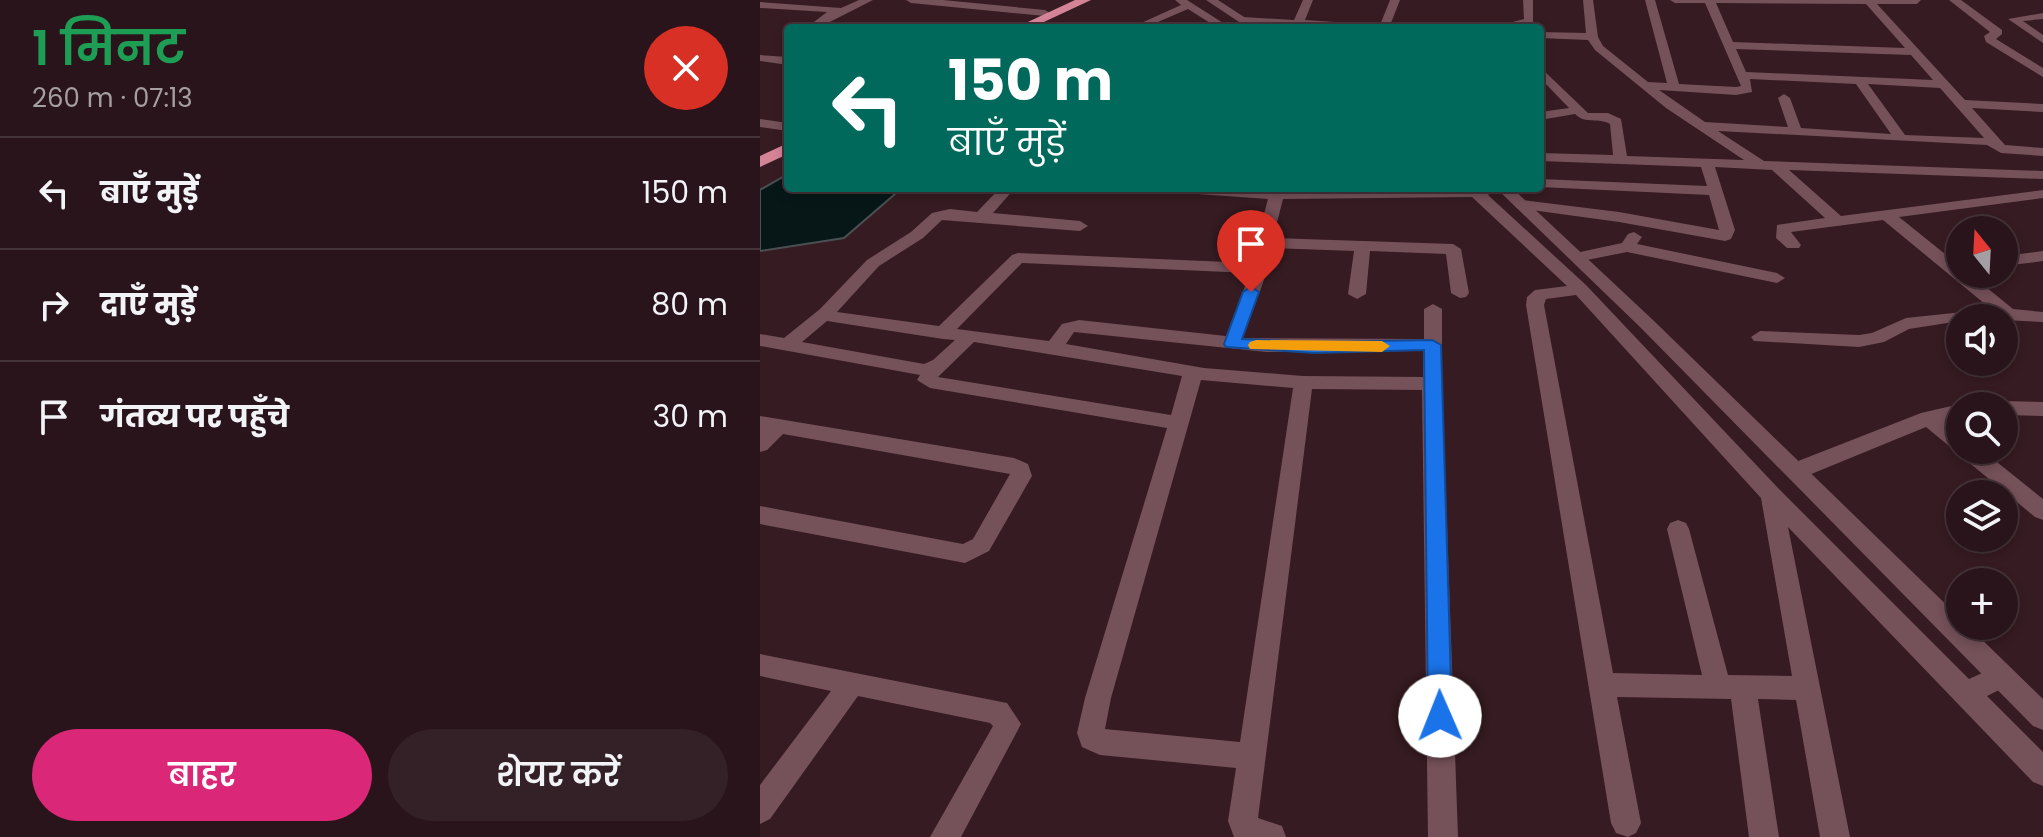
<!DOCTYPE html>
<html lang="hi">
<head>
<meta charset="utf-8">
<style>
  body { margin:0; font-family:Poppins,"Noto Sans Devanagari",sans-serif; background:#342127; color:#f1f3f6; height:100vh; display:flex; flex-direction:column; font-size:30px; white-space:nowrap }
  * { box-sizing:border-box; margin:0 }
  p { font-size:26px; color:#a59ea2 }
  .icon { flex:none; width:44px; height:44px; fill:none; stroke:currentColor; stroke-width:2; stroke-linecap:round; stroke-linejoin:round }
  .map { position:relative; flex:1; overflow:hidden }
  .drawer { display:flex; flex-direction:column; background:#28141a; width:760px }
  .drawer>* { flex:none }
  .hud { position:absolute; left:24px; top:24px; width:760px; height:168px; border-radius:8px; box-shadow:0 4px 12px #0003,0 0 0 2px #443339; background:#00695c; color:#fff; overflow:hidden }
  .needle { width:52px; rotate:342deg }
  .fabs { position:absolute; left:1186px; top:216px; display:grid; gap:16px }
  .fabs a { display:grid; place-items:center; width:72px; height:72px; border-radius:50%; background:#28141a; box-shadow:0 4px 12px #0003,0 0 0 2px #443339; font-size:40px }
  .pin { position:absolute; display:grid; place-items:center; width:68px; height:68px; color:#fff; margin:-82px -34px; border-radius:50% 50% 50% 0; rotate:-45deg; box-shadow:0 0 8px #0007 }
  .pin .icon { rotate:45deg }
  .me { position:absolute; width:88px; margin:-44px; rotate:359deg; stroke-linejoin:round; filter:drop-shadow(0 0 6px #0008) }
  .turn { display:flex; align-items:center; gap:28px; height:168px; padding:0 32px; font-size:36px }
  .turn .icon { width:104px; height:104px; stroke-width:2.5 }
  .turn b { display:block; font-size:56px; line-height:68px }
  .round { display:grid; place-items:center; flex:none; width:84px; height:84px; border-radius:42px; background:#342127 }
  .headline { display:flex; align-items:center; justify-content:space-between; height:136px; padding:0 32px }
  h1 { font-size:48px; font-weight:600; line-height:60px; color:#1e9e55 }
  .button { display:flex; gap:16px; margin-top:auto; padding:16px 32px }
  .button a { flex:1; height:92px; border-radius:48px; background:#db2777; color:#fff; font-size:32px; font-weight:600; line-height:92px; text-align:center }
  .button a+a { background:#342127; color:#f1f3f6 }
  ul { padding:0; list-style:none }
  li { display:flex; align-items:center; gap:24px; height:112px; padding:0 32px; border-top:2px solid #443339 }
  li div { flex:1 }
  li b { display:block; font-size:30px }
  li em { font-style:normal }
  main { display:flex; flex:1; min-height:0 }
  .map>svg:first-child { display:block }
</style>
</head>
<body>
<main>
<section class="drawer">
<div class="headline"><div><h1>1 मिनट</h1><p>260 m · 07:13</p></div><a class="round" style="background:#d93025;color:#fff"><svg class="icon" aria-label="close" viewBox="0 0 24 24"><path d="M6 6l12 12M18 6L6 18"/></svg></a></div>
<ul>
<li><svg class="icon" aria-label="left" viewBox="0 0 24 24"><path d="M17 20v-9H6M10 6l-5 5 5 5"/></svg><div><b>बाएँ मुड़ें</b></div><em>150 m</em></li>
<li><svg class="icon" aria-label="right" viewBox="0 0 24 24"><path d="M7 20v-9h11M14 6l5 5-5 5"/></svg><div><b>दाएँ मुड़ें</b></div><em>80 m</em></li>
<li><svg class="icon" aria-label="arrive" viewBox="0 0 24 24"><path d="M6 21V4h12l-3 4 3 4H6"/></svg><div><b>गंतव्य पर पहुँचे</b></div><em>30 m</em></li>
</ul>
<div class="button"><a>बाहर</a><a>शेयर करें</a></div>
</section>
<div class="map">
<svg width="1283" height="837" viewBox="0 0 1283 837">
  <rect width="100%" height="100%" fill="#361b22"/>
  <!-- water -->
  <path fill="#071717" stroke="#4a5051" stroke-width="2" d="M28,174V188H142L84,238L0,251V190Z"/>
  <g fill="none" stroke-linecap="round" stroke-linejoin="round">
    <!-- minor -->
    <path fill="#755159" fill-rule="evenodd" d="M99,0H113L58,28H46L67,12L0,8V2L81,8Z
      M146,0H183L285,10L290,13L285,16L151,3Z
      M415,0H427L471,28H458L428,9L384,28H370L421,5Z
      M543,0H553L545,20L620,25L630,0H640L629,28L483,23L478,20L483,17L534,20Z
      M763,0H773V22L755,28H730L764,19Z
      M823,0H833L838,37L843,46L888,82L907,83L885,0H895L919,84L976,87L981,86L945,3H915L910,0H1161L1157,4H1117L1205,100L1283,104V112L1212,108L1245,145L1283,148V156L1241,153L1227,145L958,131L1004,161L1283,171V179L1029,170L1081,216L1283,190V198L1139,217L1200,266V274H1210L1253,309L1283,312V322L1200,318V321L1149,329L1124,342L1099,347L994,341L991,337L1000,331L1099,335L1112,333L1146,318L1231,309L1123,220L1031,232L1041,245L1039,248H1027L1016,238L1017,225L1065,218L1012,170L955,167L975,230L971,239L965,241L859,222L756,208V202L761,200L859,212L959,230L949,195L780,187V179L947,186L941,167L780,161V153L853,155L850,124C838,117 826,125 815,114L780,120V112L809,108L780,78V67L828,113H848L861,119L867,156L984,160L906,108L835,50L828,40L780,38V32L826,33ZM956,3L1106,4L1145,48L973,42ZM976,49L1151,55L1173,80L986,72ZM990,79L1096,84L1131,134L1041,128L1030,98L1024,94L1018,98L1028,127L945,122L899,90L976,95L992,92ZM1108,84L1180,88L1224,138L1145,135Z
      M1189,0H1201L1242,30V34L1236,39L1283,68V77L1226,42L1224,36L1230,32Z
      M1283,13V19L1263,21L1283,35V43L1248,19Z
      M0,55L28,57V65L0,61Z
      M0,119L28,123V131L0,127Z
      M240,188H255L233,213L320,221L328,226L320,231L182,220L163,238L119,266L77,312L179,326L252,255L258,253L491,263L508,199L410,192L403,188L729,189L731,192L728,195L826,285L1019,489L1209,679L1242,664L1251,668L1255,676L1251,684L1227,696L1283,752V786L1273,782L1028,527L1090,837H1060L1036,700L998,699L1019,837H989L971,699L857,697L881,823L876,833L868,837L856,833L851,823L766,305L767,297L775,290L807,286L712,197L523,199L513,238L693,244L701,249L709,293L706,297L700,298L691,293L686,254L610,251L606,294L597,299L588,294L594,251L511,248L509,266L483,338L664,339V309L673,304L682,309V384L698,837H668L662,390L552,389L498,818L522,826L526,837H474L468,821L476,768L340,755L322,747L317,733L325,698L407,428L170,388L157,380L160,375L0,346V334L24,338L60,309L107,260L151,232L172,213L190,209L217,212ZM262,263L490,273L466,336L319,320L302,324L289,341L197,329ZM816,295L1001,498L1032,676L968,675L929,529L926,523L918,520L910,523L907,529L942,675L853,673L784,305L786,299ZM67,321L183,339L195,340L173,360L164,364L42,342ZM314,332L506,352L663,351V377L543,376L444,368L306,344ZM214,342L422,376L411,415L178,377ZM441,380L533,388L480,742L345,729L351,698Z
      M874,232L882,237L877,244L1017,273L1025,278L1017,283L867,252L817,262L809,257L811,254L862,243L868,234Z
      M1283,251V261L1244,266V256Z
      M1244,401L1283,402V416L1244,415V406H1235Z
      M1200,404L1206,406H1200V418L1185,421L1200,433V450H1222L1283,499V520L1275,517L1166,427L1044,477H1028L1025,471L1028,465L1161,413Z
      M0,416L254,458L268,464L272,476L229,551L205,563L0,524V506L203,544L213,539L250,474L23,434L7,450L0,452Z
      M0,654L247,703L261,724L201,837H170L233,726L230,723L98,696L10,819L0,824V785L71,691L0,676Z"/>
    <!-- tertiary -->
    <path fill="#755159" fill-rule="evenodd" d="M446,0H458L501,28H488Z
      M736,188H752L893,320L1200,618V626H1208L1283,699V730L1273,726L881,328Z"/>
    <!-- trunk -->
    <path fill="#d58498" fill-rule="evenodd" d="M315,0H331L271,28H255Z
      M28,143V154L0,167V156Z"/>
  </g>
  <!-- route -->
  <path fill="#1a73e8" stroke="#114b97" stroke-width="2" d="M491,287L499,292L482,339L554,342L672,340L681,345L692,716L689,724L680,728L672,724L668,716L664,350L554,353L466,347L464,344L483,292Z"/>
  <!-- slow -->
  <path fill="#f59e0b" d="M496,340L622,341L630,346L622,352L490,349L488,345L490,342Z"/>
</svg>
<div class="fabs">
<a><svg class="needle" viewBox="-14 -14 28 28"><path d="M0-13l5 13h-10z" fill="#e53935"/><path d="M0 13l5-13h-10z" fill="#a59ea2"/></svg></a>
<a><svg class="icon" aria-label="sound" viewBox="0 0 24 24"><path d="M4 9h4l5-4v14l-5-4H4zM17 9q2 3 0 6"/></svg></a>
<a><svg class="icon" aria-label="search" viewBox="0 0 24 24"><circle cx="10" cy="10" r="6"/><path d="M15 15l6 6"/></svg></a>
<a><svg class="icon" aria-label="layers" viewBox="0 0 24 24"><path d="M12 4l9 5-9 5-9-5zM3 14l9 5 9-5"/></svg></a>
<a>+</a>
</div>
<div class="pin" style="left:491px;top:292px;background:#d93025"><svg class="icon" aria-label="arrive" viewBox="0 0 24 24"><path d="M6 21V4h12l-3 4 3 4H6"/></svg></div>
<svg class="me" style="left:680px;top:716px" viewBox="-20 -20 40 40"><circle r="19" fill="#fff"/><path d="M0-13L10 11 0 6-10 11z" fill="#1a73e8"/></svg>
<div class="hud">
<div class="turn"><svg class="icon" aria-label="left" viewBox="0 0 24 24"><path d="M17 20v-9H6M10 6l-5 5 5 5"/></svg><div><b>150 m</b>बाएँ मुड़ें</div></div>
</div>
</div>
</main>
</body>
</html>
